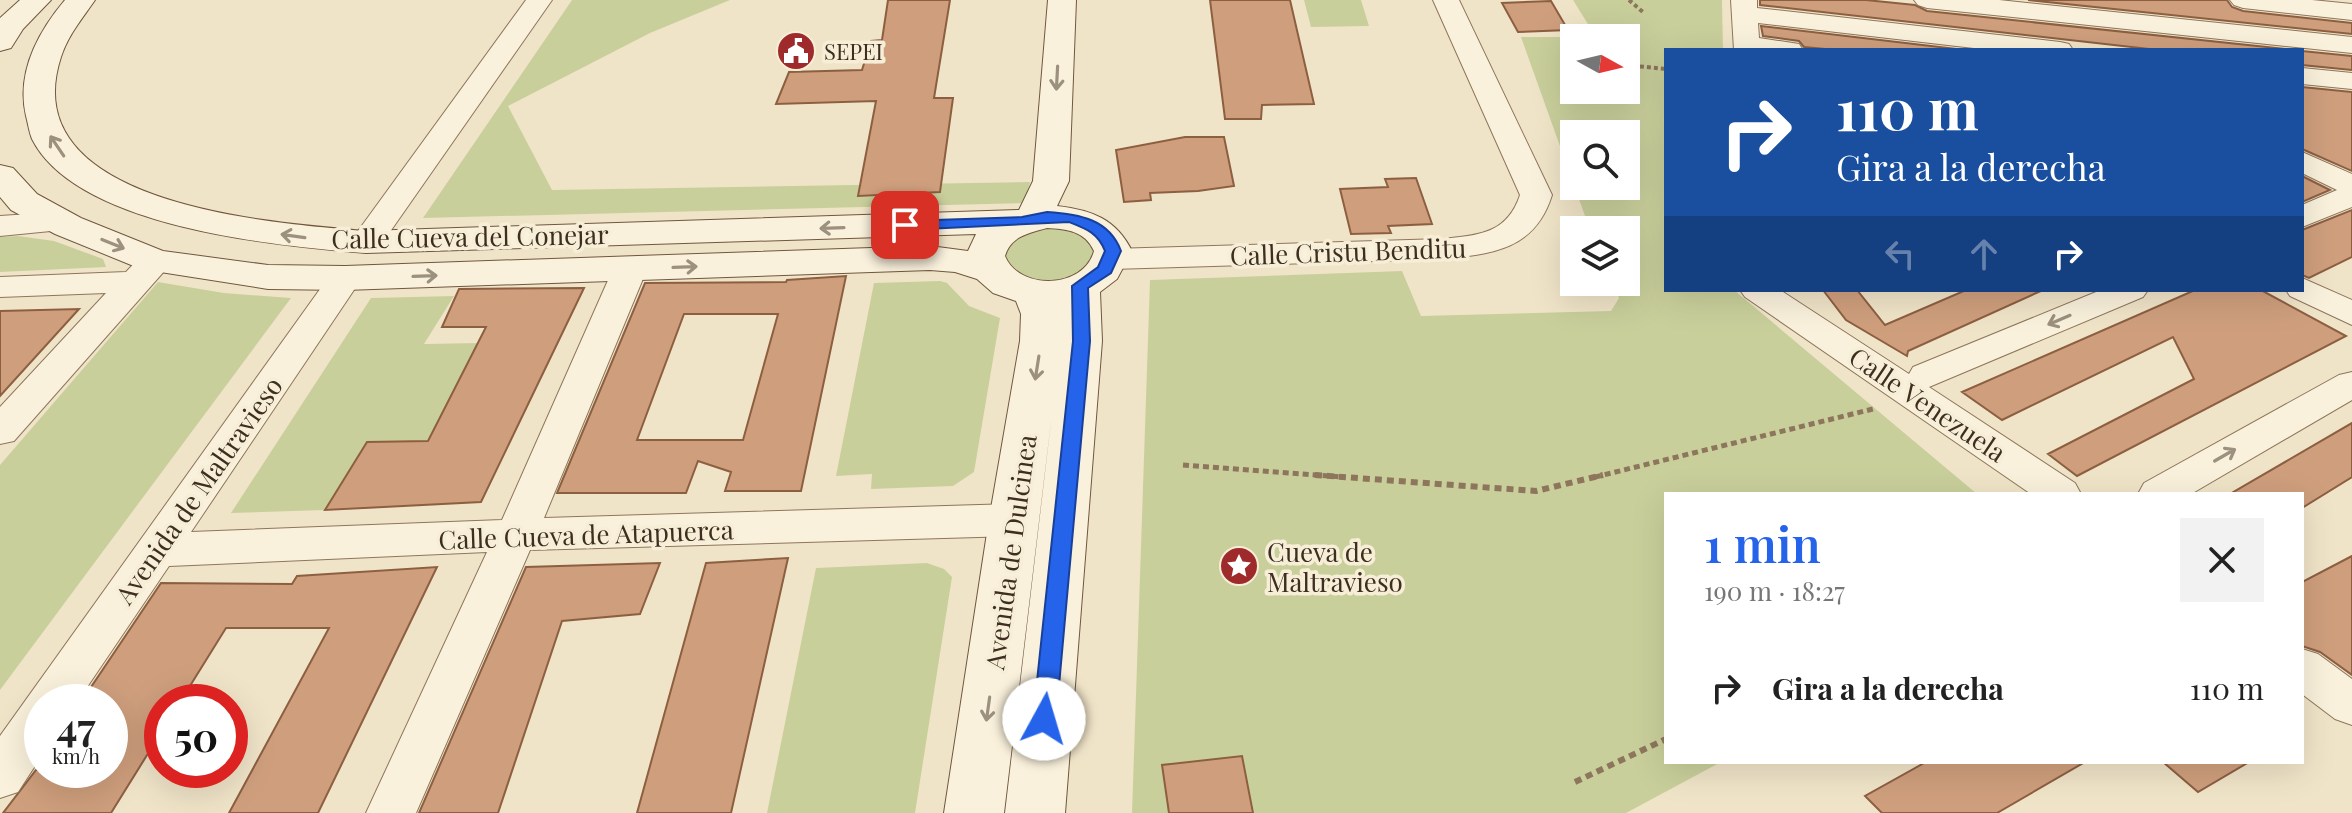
<!DOCTYPE html>
<html lang="es">
<head>
<meta charset="utf-8">
<style>
  body { margin:0; font-family:"Playfair Display",serif; background:#f2f2f2; color:#222; height:100vh; display:flex; flex-direction:column; font-size:30px; white-space:nowrap }
  * { box-sizing:border-box; margin:0 }
  p { font-size:26px; color:#767676 }
  .icon { flex:none; width:44px; height:44px; fill:none; stroke:currentColor; stroke-width:2; stroke-linecap:round; stroke-linejoin:round }
  .map { position:relative; flex:1; overflow:hidden }
  .sheet { position:absolute; left:1664px; top:492px; width:640px; height:272px; display:flex; flex-direction:column; background:#fff; border-radius:0px; box-shadow:0 8px 32px #0002 }
  .sheet>* { flex:none }
  .top-card { position:absolute; left:1664px; top:48px; width:640px; height:244px; border-radius:0px; box-shadow:0 8px 32px #0002; background:#1a4fa0; color:#fff; overflow:hidden }
  .needle { width:52px; rotate:98deg }
  .fabs { position:absolute; left:1560px; top:24px; display:grid; gap:16px }
  .fabs a { display:grid; place-items:center; width:80px; height:80px; border-radius:0px; background:#fff; box-shadow:0 8px 32px #0002; font-size:40px }
  .speed { position:absolute; left:24px; top:684px; display:flex; gap:16px; font-size:40px; font-weight:700; text-align:center }
  .speed>* { display:grid; place-content:center; width:104px; height:104px; border-radius:50%; background:#fff; box-shadow:0 8px 32px #0002; line-height:1 }
  .speed small { font-size:20px; font-weight:400 }
  .speed .limit { border:12px solid #d22; background:#fff; color:#111 }
  .pin { position:absolute; display:grid; place-items:center; width:68px; height:68px; color:#fff; margin:-34px; border-radius:16px; box-shadow:0 4px 12px #0006 }
  .me { position:absolute; width:88px; margin:-44px; rotate:6deg; stroke-linejoin:round; filter:drop-shadow(0 0 6px #0008) }
  .turn { display:flex; align-items:center; gap:28px; height:168px; padding:0 40px; font-size:36px }
  .turn .icon { width:104px; height:104px; stroke-width:2.5 }
  .turn b { display:block; font-size:56px; line-height:68px }
  .lanes { display:flex; align-items:center; height:76px; padding:0 40px; background:#0003; justify-content:center; gap:40px; direction:ltr }
  .lanes .off { opacity:.35 }
  .round { display:grid; place-items:center; flex:none; width:84px; height:84px; border-radius:0px; background:#f2f2f2 }
  .overview { display:flex; align-items:center; justify-content:space-between; height:136px; padding:0 40px }
  h1 { font-size:48px; font-weight:600; line-height:60px; color:#2563eb }
  ul { padding:0; list-style:none }
  li { display:flex; align-items:center; gap:24px; height:120px; padding:0 40px }
  li div { flex:1 }
  li b { display:block; font-size:30px }
  li em { font-style:normal }
  .map>svg:first-child { display:block }
</style>
</head>
<body>
<div class="map">
<svg width="2352" height="813" viewBox="0 0 2352 813">
  <rect width="100%" height="100%" fill="#f0e4c8"/>
  <!-- green -->
  <path fill="#c9cf9b" fill-rule="evenodd" d="M572,0H730L650,33L508,106L552,190L1030,182L1025,203L423,218Z
    M1304,0H1361L1369,26L1311,27Z
    M1573,0H1722L1723,50H1666V290H1734L1977,494H1666V762H1721L1626,813H1132L1150,280L1402,271L1421,316L1611,311L1619,298L1611,282H1626V230H1590L1521,37H1596ZM1574,38H1626V90H1574ZM1574,134H1626V186H1574Z
    M1067,227L1100,243L1093,272C1055,283 1030,297 1004,259C1011,230 1042,228 1067,227Z
    M18,236L54,241L103,259L106,267L0,272V237Z
    M940,281L947,283L969,306L1000,318L974,472L953,486L871,489L872,474L836,476L874,283Z
    M158,282L224,293L291,298L0,690V465Z
    M454,296L424,344L481,343L428,441L367,442L325,510L231,513L371,298Z
    M927,563L944,569L952,577L915,813H767L816,568Z"/>
  <!-- building -->
  <path fill="#cf9f7d" stroke="#8d5f41" stroke-width="2" fill-rule="evenodd" d="M888,0H950L934,98H953L940,192L858,196L876,101L776,104L789,72L862,70L871,41L882,40Z
    M1210,0H1290L1314,104L1262,105L1261,119H1225Z
    M1760,0H1866L1915,5L1927,11L2295,50H2158L1760,5Z
    M2028,0H2227L2232,7L2243,11L2352,23V34Z
    M1551,1L1568,30L1518,32L1502,3Z
    M1761,26L1965,50H1836L1804,47L1799,41L1763,36Z
    M2302,51L2352,56V70L2302,65Z
    M2302,87L2352,92V171L2302,149Z
    M1185,137H1224L1234,186L1198,191L1150,193L1151,200L1124,202L1116,150Z
    M2302,176L2330,190L2302,202Z
    M1416,178L1432,224L1388,226L1391,233L1351,234L1340,189L1388,187L1385,179Z
    M2352,210V257L2309,278L2302,275V230Z
    M846,276L801,491H725L731,472L698,461L686,493H557L645,283L786,282L787,280ZM684,314H778L743,440H637Z
    M584,288L481,502L325,510L367,442L428,441L486,327H442L459,289Z
    M1823,290H1857L1885,325L1966,290H2043L1908,351L1907,356L1846,320Z
    M2195,290H2261L2346,336L2077,476L2048,454L2194,379L2173,337L2002,420L1962,392Z
    M79,309L0,396V311Z
    M2352,423V477L2302,508V494H2230Z
    M2352,556V675L2320,652L2302,646V582Z
    M788,558L731,813H637L706,563Z
    M660,563L640,614L562,621L498,813H419L526,567Z
    M437,567L318,813H229L329,628H226L180,702H162V731L111,813H3L36,770H110V702H81L161,583L292,584L297,576Z
    M1242,756L1253,813H1169L1162,765Z
    M1926,762H2085L1997,813H1882L1865,796Z
    M2163,762H2249L2198,792Z"/>
  <g fill="none" stroke-linecap="round" stroke-linejoin="round">
    <!-- minor casing -->
    <g stroke="#8d765c" stroke-width="2">
      <path id="minor" d="M526,0H552L378,249L366,252L354,249L350,242Z
        M1433,0H1459L1552,195C1535,250 1492,254 1442,259L1112,269L1100,266L1095,259L1100,252L1112,249L1442,239C1479,235 1507,234 1520,195Z
        M1731,0H1757V8L2060,42L2069,44L2073,50H1991L1758,23L1759,38L1799,44L1803,50H1734Z
        M1914,0H1999L2352,37V53L1927,8L1918,5Z
        M2230,0H2312L2352,4V20L2243,8L2234,5Z
        M2302,68L2352,73V89L2302,84Z
        M2302,152L2352,174V207L2302,227V205L2337,190L2302,173Z
        M60,212L71,215L76,222L71,229L0,236V216Z
        M155,251L167,254L172,261L167,268L14,441L0,444V407L106,293L0,297V277L126,272L143,254Z
        M630,259L642,262L647,269L544,518L1013,504L1028,509L1034,520L1028,531L1013,536L530,550L416,813H366L487,552L169,566L77,702H42V755L18,792L0,798V736L333,271L345,268L357,271L362,278L191,532L502,520L613,269L618,262Z
        M2302,278L2352,300V325L2290,296L2286,290H2302Z
        M1740,290H1780L1909,374L1913,367L2101,290H2148L2143,297L1929,387L2075,483L2081,494H2031L1745,297Z
        M2352,372V400L2191,494H2138L2144,483L2339,375Z
        M2302,649L2318,654L2352,679V725L2335,719L2302,694Z"/>
    </g>
    <!-- secondary casing -->
    <g stroke="#6f573f" stroke-width="2">
      <path id="secondary" d="M20,0H51L23,29L11,48L0,51V18Z
        M65,0H95C82,19 68,35 61,57C12,206 274,223 366,231L1019,210L1033,181L1048,0H1076L1069,181L1057,206C1092,210 1116,219 1132,251L1117,279L1100,292L1102,341L1065,813H1005L1052,413L1004,813H944L989,520L1020,341L1021,314L1016,301L993,293L977,279L955,272L930,270L345,290L268,289L141,269L55,234L11,210L0,197V165L13,168L37,194L81,218L163,251L268,265L345,266L930,246L968,251L976,234L366,253C278,246 77,228 32,139C29,132 28,123 26,116C16,73 38,32 65,0ZM1047,228C1067,229 1085,231 1094,251C1084,289 1019,291 1005,256C1011,236 1029,233 1047,228Z"/>
    </g>
    <!-- path-far2 -->
    <path stroke="#8d765c" stroke-width="4" stroke-dasharray="4 3" stroke-linecap="butt" d="M1629,0L1644,13
      M1626,65L1666,69"/>
    <!-- path-far1 -->
    <path stroke="#8d765c" stroke-width="5" stroke-dasharray="6 4" stroke-linecap="butt" d="M1626,244L1630,243
      M1561,245H1574
      M1183,465L1343,477
      M1595,477L1873,409"/>
    <!-- path -->
    <path stroke="#8d765c" stroke-width="6" stroke-dasharray="7 5" stroke-linecap="butt" d="M1315,475L1536,491L1603,475
      M1575,782L1666,739"/>
    <!-- minor -->
    <use href="#minor" fill="#faf1dc" fill-rule="evenodd"/>
    <!-- secondary -->
    <use href="#secondary" fill="#faf1dc" fill-rule="evenodd"/>
  </g>
  <!-- one-way arrows -->
  <defs><path id="oneway-shaft" d="M-6 0H5M1.5-3L5.5 0L1.5 3" fill="none" stroke-width="1.6" stroke-linecap="round" stroke-linejoin="round" transform="scale(2)"/></defs>
  <g stroke="#9c907e">
    <use href="#oneway-shaft" transform="translate(1057 78) rotate(93)"/>
    <use href="#oneway-shaft" transform="translate(57 146) rotate(-124)"/>
    <use href="#oneway-shaft" transform="translate(832 228) rotate(178)"/>
    <use href="#oneway-shaft" transform="translate(293 236) rotate(-172)"/>
    <use href="#oneway-shaft" transform="translate(113 244) rotate(22)"/>
    <use href="#oneway-shaft" transform="translate(685 267) rotate(-2)"/>
    <use href="#oneway-shaft" transform="translate(425 276) rotate(-2)"/>
    <use href="#oneway-shaft" transform="translate(2059 320) rotate(157)"/>
    <use href="#oneway-shaft" transform="translate(1037 368) rotate(99)"/>
    <use href="#oneway-shaft" transform="translate(2225 455) rotate(-30)"/>
    <use href="#oneway-shaft" transform="translate(988 709) rotate(98)"/>
  </g>
  <!-- route -->
  <path fill="#2563eb" stroke="#184099" stroke-width="2" d="M1047,212C1079,214 1109,219 1121,251L1111,273L1088,288L1090,341L1056,719L1052,726L1044,728L1036,726L1033,719L1073,341L1072,286L1098,267L1105,251C1098,233 1087,229 1069,222L905,230L898,225L905,221L1022,217Z"/>
  <!-- icons -->
  <defs>
    <g id="civic-disc" transform="scale(2)"><circle r="9.5" fill="#9e2a2b" stroke="#f7eed8"/><path d="M-.6-6.5H3V-4.5H.6V-3L4-1V1h2V6H-6V1h2V-1L-.6-3ZM-1.2 2.5V6h2.4V2.5Z" fill="#fff"/></g>
    <g id="sight-disc" transform="scale(2)"><circle r="9.5" fill="#9e2a2b" stroke="#f7eed8"/><path d="M0-6L1.8-2.2L6-1.7L2.9 1.2L3.7 5.4L0 3.3L-3.7 5.4L-2.9 1.2L-6-1.7L-1.8-2.2Z" fill="#fff"/></g>
  </defs>
  <g fill-rule="evenodd">
    <use href="#civic-disc" x="796" y="51"/>
    <use href="#sight-disc" x="1239" y="566"/>
  </g>
  <g text-anchor="middle" dominant-baseline="central" stroke-width="7" stroke-linejoin="round" paint-order="stroke">
    <!-- far-poi labels -->
    <g font-size="22" fill="#3d2e20" stroke="#f7eed8" text-anchor="start">
      <text x="824" y="51">SEPEI</text>
    </g>
    <!-- street labels -->
    <g font-size="26" fill="#3d2e20" stroke="#f7eed8">
      <text transform="translate(470 236) rotate(-1)">Calle Cueva del Conejar</text>
      <text transform="translate(1348 251) rotate(-2)">Calle Cristu Benditu</text>
      <text transform="translate(1928 404) rotate(34)">Calle Venezuela</text>
      <text transform="translate(198 490) rotate(-55)">Avenida de Maltravieso</text>
      <text transform="translate(586 534) rotate(-2)">Calle Cueva de Atapuerca</text>
      <text transform="translate(1010 552) rotate(-82)">Avenida de Dulcinea</text>
    </g>
    <!-- poi labels -->
    <g font-size="26" fill="#3d2e20" stroke="#f7eed8" text-anchor="start">
      <text x="1267" y="551">Cueva de<tspan x="1267" dy="30">Maltravieso</tspan></text>
    </g>
  </g>
</svg>
<div class="fabs">
<a><svg class="needle" viewBox="-14 -14 28 28"><path d="M0-13l5 13h-10z" fill="#e53935"/><path d="M0 13l5-13h-10z" fill="#767676"/></svg></a>
<a><svg class="icon" aria-label="search" viewBox="0 0 24 24"><circle cx="10" cy="10" r="6"/><path d="M15 15l6 6"/></svg></a>
<a><svg class="icon" aria-label="layers" viewBox="0 0 24 24"><path d="M12 4l9 5-9 5-9-5zM3 14l9 5 9-5"/></svg></a>
</div>
<div class="speed"><div>47<small>km/h</small></div><div class="limit">50</div></div>
<div class="pin" style="left:905px;top:225px;background:#d93025"><svg class="icon" aria-label="arrive" viewBox="0 0 24 24"><path d="M6 21V4h12l-3 4 3 4H6"/></svg></div>
<svg class="me" style="left:1044px;top:719px" viewBox="-20 -20 40 40"><circle r="19" fill="#fff"/><path d="M0-13L10 11 0 6-10 11z" fill="#2563eb"/></svg>
<div class="top-card">
<div class="turn"><svg class="icon" aria-label="right" viewBox="0 0 24 24"><path d="M7 20v-9h11M14 6l5 5-5 5"/></svg><div><b>110 m</b>Gira a la derecha</div></div>
<div class="lanes"><svg class="icon off" aria-label="left" viewBox="0 0 24 24"><path d="M17 20v-9H6M10 6l-5 5 5 5"/></svg><svg class="icon off" aria-label="ahead" viewBox="0 0 24 24"><path d="M12 20V5M6 11l6-6 6 6"/></svg><svg class="icon" aria-label="right" viewBox="0 0 24 24"><path d="M7 20v-9h11M14 6l5 5-5 5"/></svg></div>
</div>
<section class="sheet">
<div class="overview"><div><h1>1 min</h1><p>190 m · 18:27</p></div><a class="round"><svg class="icon" aria-label="close" viewBox="0 0 24 24"><path d="M6 6l12 12M18 6L6 18"/></svg></a></div>
<ul>
<li><svg class="icon" aria-label="right" viewBox="0 0 24 24"><path d="M7 20v-9h11M14 6l5 5-5 5"/></svg><div><b>Gira a la derecha</b></div><em>110 m</em></li>
</ul>
</section>
</div>
</body>
</html>
